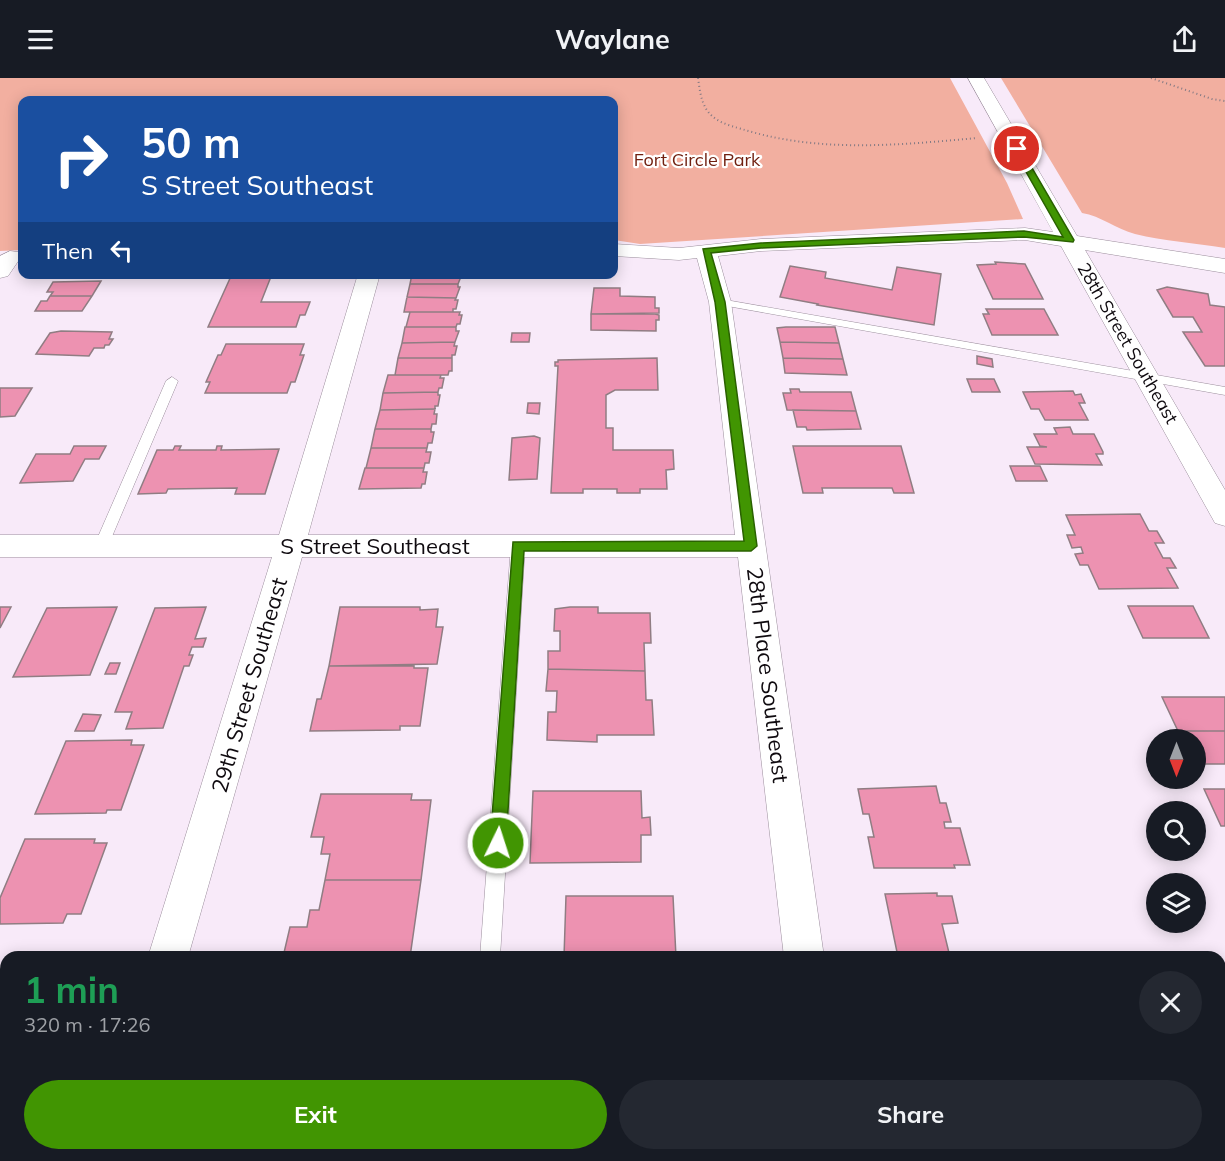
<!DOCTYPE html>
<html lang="en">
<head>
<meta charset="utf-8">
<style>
  body { margin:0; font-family:Mulish,sans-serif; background:#242831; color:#f1f3f6; height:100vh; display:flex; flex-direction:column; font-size:22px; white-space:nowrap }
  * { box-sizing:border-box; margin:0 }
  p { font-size:20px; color:#9ea1a6 }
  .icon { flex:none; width:33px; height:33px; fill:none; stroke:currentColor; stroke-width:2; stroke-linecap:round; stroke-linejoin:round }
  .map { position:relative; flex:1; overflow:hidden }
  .panel { position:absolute; left:0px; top:873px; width:1226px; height:210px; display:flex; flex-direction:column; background:#171b24; border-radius:18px 18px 0 0; box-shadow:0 3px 15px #0003 }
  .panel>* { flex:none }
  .top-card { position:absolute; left:18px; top:18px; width:600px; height:183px; border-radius:12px; box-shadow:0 3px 15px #0003; background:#1a4fa0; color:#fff; overflow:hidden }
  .needle { width:39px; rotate:180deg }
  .buttons { position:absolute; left:1146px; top:651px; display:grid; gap:12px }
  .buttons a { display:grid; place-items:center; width:60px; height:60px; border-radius:50%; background:#171b24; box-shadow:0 3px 15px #0003; font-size:30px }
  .pin { position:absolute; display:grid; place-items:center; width:51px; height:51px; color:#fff; margin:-26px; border:3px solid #fff; border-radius:50%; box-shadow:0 2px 6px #0007 }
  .me { position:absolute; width:66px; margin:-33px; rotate:4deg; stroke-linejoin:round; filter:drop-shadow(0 0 4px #0008) }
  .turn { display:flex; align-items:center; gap:21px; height:126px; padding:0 24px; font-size:27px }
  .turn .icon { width:78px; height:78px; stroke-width:2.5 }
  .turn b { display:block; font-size:42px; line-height:51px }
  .then { display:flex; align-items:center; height:57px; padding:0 24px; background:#0003; gap:12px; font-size:22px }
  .round { display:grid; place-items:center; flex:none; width:63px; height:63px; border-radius:32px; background:#242831 }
  .summary { display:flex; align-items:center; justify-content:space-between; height:102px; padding:0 24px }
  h1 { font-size:36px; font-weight:700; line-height:45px; color:#1e9e55 }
  .button { display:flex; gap:12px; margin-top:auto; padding:12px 24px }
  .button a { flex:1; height:69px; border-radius:36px; background:#419502; color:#fff; font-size:24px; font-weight:700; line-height:69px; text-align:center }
  .button a+a { background:#242831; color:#f1f3f6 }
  header { display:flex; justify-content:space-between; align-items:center; height:78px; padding:0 24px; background:#171b24; font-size:27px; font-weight:700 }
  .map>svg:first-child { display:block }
</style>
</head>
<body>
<header><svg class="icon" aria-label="menu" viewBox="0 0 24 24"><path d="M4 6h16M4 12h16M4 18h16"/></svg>Waylane<svg class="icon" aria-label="share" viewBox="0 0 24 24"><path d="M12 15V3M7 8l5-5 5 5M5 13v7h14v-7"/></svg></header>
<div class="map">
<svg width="1225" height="1083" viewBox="0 0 1225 1083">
  <rect width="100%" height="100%" fill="#f8eaf9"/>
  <!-- green -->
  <path fill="#f2afa0" d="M0,0H950L1007,105L1023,141L640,166L614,162V22H22V172L0,173Z
    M1001,0H1225V170C1195,165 1164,163 1135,156C1116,151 1101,138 1082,135Z"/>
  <!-- building -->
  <path fill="#ed92b1" stroke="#907d83" stroke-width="1.5" d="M995,184L1025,186L1043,221H993L977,187L996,186Z
    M790,188L826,194L825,200L892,212L897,189L941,196L934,247L817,227L818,226L780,219Z
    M232,196H272L261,224H310L305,237H300L296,249H208Z
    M412,196H462L458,206H410Z
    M101,203L92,218H50L53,214H47L53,204Z
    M410,206H458V209H460L456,220L407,219Z
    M1167,209L1208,216L1210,227L1225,229V288H1205L1183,254H1202L1193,239H1173L1157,212Z
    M594,210H620V218L655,219V230H659V235L591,236Z
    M50,218H92L82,233H35L41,223H47Z
    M407,219L456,220L455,222H458L456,231H453V234H404Z
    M986,231H1044L1058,257H992L983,236H989Z
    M410,234H460L459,237H462L460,246H457L456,249H406Z
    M591,236H655L659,237V242H656V253L591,252Z
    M405,249H456V253H459L455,264L402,265Z
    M786,249H835L839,265L780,264L777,250Z
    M61,253L112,254L109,261H113L109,267H105L104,270H94L89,278L36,276L50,255Z
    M512,255H530L529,264H511Z
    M455,264L454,268H457L455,277H452V280H398L402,265Z
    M780,264L839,265L843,281L783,280Z
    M226,266H304L300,277H304L295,304H291L287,315H205L210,304H206L218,277H221Z
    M977,278L992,281L993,289L977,286Z
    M398,280H452V293H449L448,297H395Z
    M657,280L658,312H615L606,317V350H613V372H673L674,391L666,392L667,411H640V415H617V411H583V415H551L558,288H555V284H558V282Z
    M783,280L843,281L847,297L785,295Z
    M388,297H441L440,300H444L442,310H439L438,314L383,315Z
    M967,301H994L1000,314H972Z
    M0,310H32L15,338L0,339Z
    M790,311H799L800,314H851L856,333L787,332L783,315H791Z
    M1073,313L1075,317L1081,316L1085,325H1079L1088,342H1045L1039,331H1031L1023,314Z
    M438,314V317H440L438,328H435V331L380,332L383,315Z
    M528,325H540L539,336L527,335Z
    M435,331L434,336H437L436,346H432L431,351H375L380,332Z
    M793,332L856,333L861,351L807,352L806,349H797Z
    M1070,349L1073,356H1094L1103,374V376H1096L1102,387L1035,386L1027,369H1047L1040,368L1034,356H1057L1054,350Z
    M375,351H431V354H434L432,365H428L427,370H371Z
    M534,358L540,360L537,401L509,402L512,360Z
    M74,368H106L99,381H85L73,403L20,405L36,376H70Z
    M175,368H181L179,372H216L217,368H222L221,372L279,371L265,416H235L237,410L168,411L166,415L138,416L157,372H173Z
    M793,368H901L914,415H894L892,410H822L823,415H803Z
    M371,370H427L426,374H431L429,385H425L424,390H366Z
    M1010,388H1040L1047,403H1016Z
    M365,390H424L423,394H427L425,406H422L421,410L359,411Z
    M1140,436L1149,453H1157L1164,465H1155L1163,480H1170L1176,490H1167L1178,510L1099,511L1088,487H1080L1075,476L1083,475L1081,469L1072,470L1067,457H1075L1066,437Z
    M1128,528H1193L1209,560H1143Z
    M0,529H11L0,550Z
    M117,529L90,597L13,599L47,530Z
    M206,529L195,561L206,560L203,569H192L189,577H193L189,588H184L163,650L126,651L132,634H115L155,530Z
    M340,529H420V532L438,531L436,549H443L437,586L329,588Z
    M570,529H598V535H650L651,565H644L645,593L548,591V573H560V553H554L555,531Z
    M110,585H120L116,596H105Z
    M329,588H414V590H428L420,648H400V652L310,653L317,621H321Z
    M548,591L645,593L646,622H652L654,657H597V664L547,662L548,634H556L557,613H546Z
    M1162,619H1225V653H1178Z
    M83,636L101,637L94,653H75Z
    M1178,653H1225V686H1196V662H1182Z
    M132,662L131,667H144L121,732H107L106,735L35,736L66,663Z
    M936,708L940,725H946L951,744H944L945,750H960L970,787H954L955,790H874L868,759H874L869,736H863L858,711Z
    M1204,711H1225V748H1221Z
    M533,713H641L642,740L650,739L651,757H641V784L530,785Z
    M321,716H412L411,722H431L421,802H325L330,776H321L324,759H311Z
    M25,761H95L94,765H107L81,836H67L63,845L0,846V820Z
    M325,802H421L410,879H283L290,849H307L310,832H319Z
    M937,815V818H952L958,845L942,846L950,879H898L885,816Z
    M566,818H673L676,879H564Z
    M4,913H6V1039H0V923Z"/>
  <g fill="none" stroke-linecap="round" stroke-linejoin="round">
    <!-- service casing -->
    <g stroke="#9b8e9c" stroke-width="1">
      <path id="service" d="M720,221L1225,309V317L716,226L715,224Z
        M172,299L178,303L108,468L101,473L96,472L94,468L166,303Z
        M518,463L525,468L500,879H480L511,468Z
        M466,1077H488L487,1083H465Z"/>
    </g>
    <!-- minor casing -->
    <g stroke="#9b8e9c" stroke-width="1">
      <path id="minor" d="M968,0H984L1077,158L1225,181V195L1085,172L1225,412V448L1215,445L1061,168L1025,162L761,173L718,178L731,224L824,879H784L738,479H302L188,879H148L272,479H0V457H279L358,196H380L308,457H735L709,224L697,180L679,182L614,178V166L679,170L761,161L1025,150L1053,154Z
        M10,173L18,174L21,179L8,198L0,200V178Z
        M86,1077H132L130,1083H84Z
        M806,1077H852L853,1083H807Z"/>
    </g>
    <!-- path -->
    <path stroke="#827983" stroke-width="2" stroke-dasharray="1 3" stroke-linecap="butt" d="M698,0C700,13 701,28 712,38C721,46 735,49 745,52C821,75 900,67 977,60
      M1151,0L1212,21L1225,23"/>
    <!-- service -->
    <use href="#service" fill="#fff" fill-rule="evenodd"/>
    <!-- minor -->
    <use href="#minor" fill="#fff" fill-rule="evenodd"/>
  </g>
  <!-- route -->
  <path fill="#419502" stroke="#2a6101" stroke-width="1.5" d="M1017,69L1021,71L1074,162L1073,164L1024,159L761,170L711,175L725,224L757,468L751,473H524L506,765L504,771L498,773L492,771L490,765L513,464L744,463L715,224L703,171L761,165L1024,153L1063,159L1013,71Z"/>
  <g text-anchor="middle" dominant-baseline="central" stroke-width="4.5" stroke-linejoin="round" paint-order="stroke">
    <!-- far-park labels -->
    <g font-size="18" fill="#701f0f" stroke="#fff">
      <text x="697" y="81">Fort Circle Park</text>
    </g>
    <!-- far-street labels -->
    <g font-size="18" fill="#0f0a0f" stroke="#fff">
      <text transform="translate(1128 265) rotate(60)">28th Street Southeast</text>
    </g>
    <!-- street labels -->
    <g font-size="22" fill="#0f0a0f" stroke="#fff">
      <text x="375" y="468">S Street Southeast</text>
      <text transform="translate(768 597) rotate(83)">28th Place Southeast</text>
      <text transform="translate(249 607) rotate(-74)">29th Street Southeast</text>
    </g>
  </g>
</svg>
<div class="buttons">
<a><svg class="needle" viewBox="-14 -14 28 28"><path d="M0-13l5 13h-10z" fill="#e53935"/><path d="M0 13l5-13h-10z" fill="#9ea1a6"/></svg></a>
<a><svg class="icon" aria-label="search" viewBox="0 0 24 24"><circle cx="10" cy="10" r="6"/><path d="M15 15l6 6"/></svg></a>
<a><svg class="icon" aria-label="layers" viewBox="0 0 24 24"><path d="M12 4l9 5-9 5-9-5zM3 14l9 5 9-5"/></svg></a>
</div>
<div class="pin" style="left:1017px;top:71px;background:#d93025"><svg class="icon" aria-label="arrive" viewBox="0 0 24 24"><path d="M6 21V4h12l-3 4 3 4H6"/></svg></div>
<svg class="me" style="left:498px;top:765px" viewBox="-20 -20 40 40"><circle r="17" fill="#419502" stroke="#fff" stroke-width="3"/><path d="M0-11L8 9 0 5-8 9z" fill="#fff"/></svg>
<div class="top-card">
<div class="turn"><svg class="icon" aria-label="right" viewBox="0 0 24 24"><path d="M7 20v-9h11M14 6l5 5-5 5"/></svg><div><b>50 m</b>S Street Southeast</div></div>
<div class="then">Then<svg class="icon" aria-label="left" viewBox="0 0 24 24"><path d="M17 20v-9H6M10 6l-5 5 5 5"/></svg></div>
</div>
<section class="panel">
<div class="summary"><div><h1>1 min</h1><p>320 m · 17:26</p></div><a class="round"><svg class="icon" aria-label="close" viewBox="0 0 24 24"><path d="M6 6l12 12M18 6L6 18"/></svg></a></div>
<div class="button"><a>Exit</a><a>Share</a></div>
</section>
</div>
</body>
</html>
